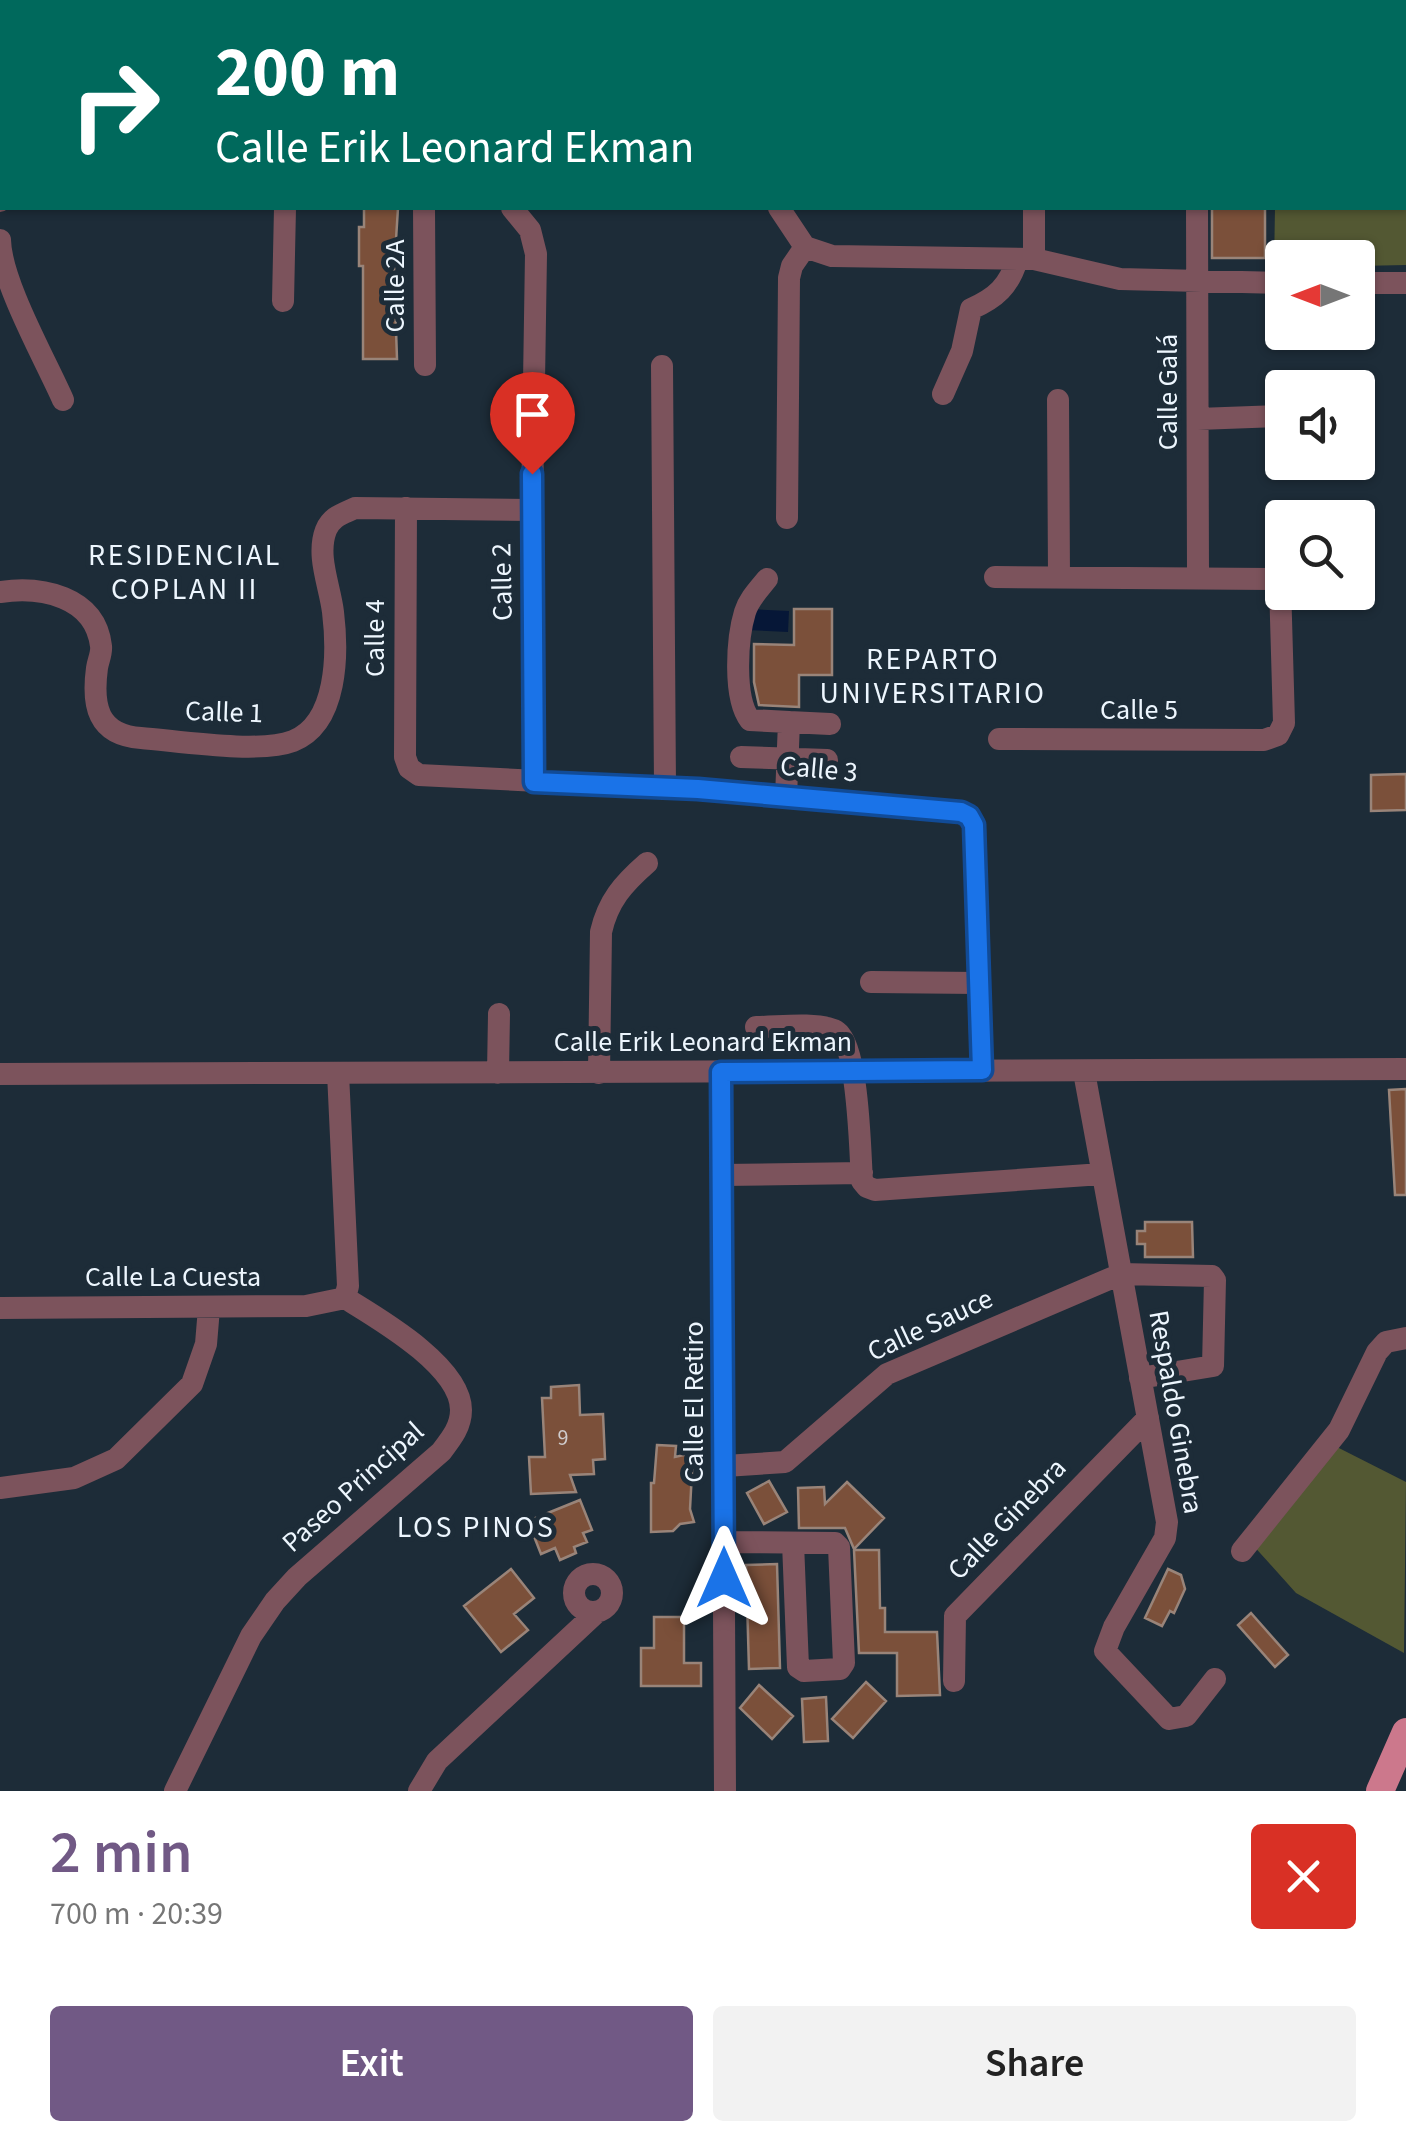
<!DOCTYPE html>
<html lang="en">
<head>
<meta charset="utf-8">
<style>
  body { margin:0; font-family:"Source Sans 3",sans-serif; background:#f2f2f2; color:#222; height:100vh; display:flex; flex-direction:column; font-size:38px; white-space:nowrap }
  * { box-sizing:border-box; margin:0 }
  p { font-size:32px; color:#767676 }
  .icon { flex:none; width:55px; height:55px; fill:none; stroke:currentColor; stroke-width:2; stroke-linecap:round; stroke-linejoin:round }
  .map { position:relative; height:1791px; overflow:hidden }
  .side { display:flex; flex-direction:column; background:#fff; flex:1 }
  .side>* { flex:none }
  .hud { position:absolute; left:0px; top:0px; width:1408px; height:210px; box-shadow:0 2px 8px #0004; background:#00695c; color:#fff; overflow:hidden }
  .needle { width:65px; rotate:270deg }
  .controls { position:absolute; left:1265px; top:240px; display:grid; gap:20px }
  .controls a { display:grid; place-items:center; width:110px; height:110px; border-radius:10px; background:#fff; box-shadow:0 2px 8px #0004; font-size:50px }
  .pin { position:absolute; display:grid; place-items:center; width:85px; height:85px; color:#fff; margin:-102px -42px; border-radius:50% 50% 50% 0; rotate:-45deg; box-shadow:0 0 10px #0007 }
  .pin .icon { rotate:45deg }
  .me { position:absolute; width:110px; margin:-55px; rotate:0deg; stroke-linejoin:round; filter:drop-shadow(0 0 8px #0008) }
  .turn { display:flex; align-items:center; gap:35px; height:210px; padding:0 50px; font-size:45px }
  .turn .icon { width:130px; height:130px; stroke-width:2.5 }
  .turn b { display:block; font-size:70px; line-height:85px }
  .round { display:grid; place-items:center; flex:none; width:105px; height:105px; border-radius:10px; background:#f2f2f2 }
  .summary { display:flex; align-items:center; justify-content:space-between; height:170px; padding:0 50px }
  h1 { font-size:60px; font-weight:600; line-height:75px; color:#715985 }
  .button { display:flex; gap:20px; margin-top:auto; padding:20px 50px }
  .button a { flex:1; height:115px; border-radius:10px; background:#715985; color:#fff; font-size:40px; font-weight:600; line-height:115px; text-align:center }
  .button a+a { background:#f2f2f2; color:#222 }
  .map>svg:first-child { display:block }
</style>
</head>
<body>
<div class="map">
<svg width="1406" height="1791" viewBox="0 0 1406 1791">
  <rect width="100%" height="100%" fill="#1d2c38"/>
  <!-- green -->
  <path fill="#535833" d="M1281,0H1406V265L1358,266V258H1282V267H1274L1275,208H1405V2H1280Z
    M1331,1444L1406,1482L1404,1653L1296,1593L1251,1543Z"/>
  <!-- water -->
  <path fill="#061737" d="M748,609L789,611L788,632L747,630Z"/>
  <!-- building -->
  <path fill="#7b503a" stroke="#998479" stroke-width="2.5" d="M364,208H398L394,271L397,359H363V266H359V227H364Z
    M1212,208H1265V258H1212Z
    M794,609H832V675H799V707L759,705L754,682V644L794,645Z
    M1406,774V810L1371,811V775Z
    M1406,1089V1195H1395L1389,1090Z
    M1145,1222H1192L1193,1257H1145V1244H1137V1231H1145Z
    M579,1385L580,1415L603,1414L605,1459L593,1460L594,1474L570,1475L576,1492L531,1494L529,1457H545L542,1398H551V1387Z
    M657,1445L676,1446L675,1457L693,1453L690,1509L694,1522L680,1524L673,1531L651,1532V1483H654Z
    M769,1481L787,1512L764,1524L747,1493Z
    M847,1482L884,1518L854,1549L845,1528H799L798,1488L824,1487L825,1504Z
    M580,1500L592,1530L583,1533L587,1542L574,1547L576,1553L560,1560L555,1548L541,1554L528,1521Z
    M854,1550H879L880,1608H885V1632H937L940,1695L897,1696V1653H859Z
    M777,1564L780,1668L749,1669L746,1565Z
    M511,1569L534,1598L514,1614L528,1630L501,1652L464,1606Z
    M1168,1569L1181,1575L1185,1589L1174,1613L1170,1611L1162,1626L1145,1618Z
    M1251,1613L1288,1655L1275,1667L1238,1625Z
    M654,1617H684V1663H701V1686H641V1648H654Z
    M866,1682L886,1701L853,1738L832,1719Z
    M759,1685L793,1716L772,1739L740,1708Z
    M826,1697L828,1741L804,1742L802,1699Z"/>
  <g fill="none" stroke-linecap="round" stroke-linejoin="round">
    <!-- minor -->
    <path stroke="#7c535c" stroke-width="22" d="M423,0V2
      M670,0V2
      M849,0V2
      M1032,0V2
      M1195,0V2
      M37,2L38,0
      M287,2L288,0
      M0,201L2,172
      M424,208L425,365
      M512,208L530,230L536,254L532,510L534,782
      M779,208L805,247L832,256L1034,259L1120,279L1282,283
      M1034,208V259
      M1197,208L1198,576
      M0,240C1,282 45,359 63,400
      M1358,283H1406
      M283,301L285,208
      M662,366L665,787
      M943,394L962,351L971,309C996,298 1009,286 1017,260
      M1058,400L1059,577
      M1198,419L1282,416
      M406,508L405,757L409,768L419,775L698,789L961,812L969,816L974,825L981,1070
      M787,518L789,278L792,266L805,247
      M995,577L1276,579L1280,584L1284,723L1278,735L1264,740L999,739
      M767,579C759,589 749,599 745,612C737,638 733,698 750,720L789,722L786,797
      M0,592C41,586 95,596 101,646C102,653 98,661 97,668C92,705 97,735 141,738C179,741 259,754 293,741C338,723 338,653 333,612C330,586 316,556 326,530C332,516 343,514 355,508L532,510
      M789,722L830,724
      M741,757L827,760
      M871,982L979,983
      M756,1027C779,1027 812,1022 834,1030C859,1040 860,1154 862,1181L867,1187L875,1190L1102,1174
      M721,1072L725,1791
      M1084,1072L1167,1522L1165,1538L1114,1627L1105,1651L1169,1719L1186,1716L1215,1679
      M498,1073L499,1014
      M599,1073L601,932C608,901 623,884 647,863
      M0,1074L1406,1069
      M722,1175L862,1173
      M0,1308L306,1306L345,1298
      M725,1466L785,1462L887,1374L1121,1274L1212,1276L1215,1280L1213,1366L1140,1378
      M0,1488L74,1478L116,1459L192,1384L206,1344L209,1308
      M725,1542L835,1543L839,1547L844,1663L840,1669L804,1671L798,1667L793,1543
      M1242,1551L1339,1430L1377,1352L1386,1342L1406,1338
      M574 1593a19 19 0 1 1 38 0a19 19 0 1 1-38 0Z
      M954,1681L955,1616L1148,1418
      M175,1791L251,1636L275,1601L297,1577L441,1452C451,1439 461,1427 461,1410C461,1366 379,1319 345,1298L348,1286L338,1073
      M419,1791L437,1761L597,1612"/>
    <!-- major -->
    <path stroke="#cc788c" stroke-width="28" d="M1380,1791L1406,1732"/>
  </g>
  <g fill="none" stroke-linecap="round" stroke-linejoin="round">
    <!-- route casing -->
    <g stroke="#114b97" stroke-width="25">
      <path id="route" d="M532,474L534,782L698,789L961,812L969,816L974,825L982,1070L721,1072L724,1578"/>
    </g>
    <!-- route -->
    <use href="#route" stroke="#1a73e8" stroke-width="18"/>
  </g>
  <g text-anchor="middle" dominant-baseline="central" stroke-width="10" stroke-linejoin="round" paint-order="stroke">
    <!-- number labels -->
    <g font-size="22" fill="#d0cccd">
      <text x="563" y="1438">9</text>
    </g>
    <!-- street labels -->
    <g font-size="28" fill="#edf6fe" stroke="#1d2c38">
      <text transform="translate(395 286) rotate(-90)">Calle 2A</text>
      <text transform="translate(1168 392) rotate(-90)">Calle Galá</text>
      <text transform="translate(502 582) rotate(-91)">Calle 2</text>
      <text transform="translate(375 638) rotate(-90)">Calle 4</text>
      <text x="1139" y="710">Calle 5</text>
      <text transform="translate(224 712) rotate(2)">Calle 1</text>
      <text transform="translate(819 769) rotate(5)">Calle 3</text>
      <text x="703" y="1042">Calle Erik Leonard Ekman</text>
      <text x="173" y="1277">Calle La Cuesta</text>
      <text transform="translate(930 1325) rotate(-25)">Calle Sauce</text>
      <text transform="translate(694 1402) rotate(-90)">Calle El Retiro</text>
      <text transform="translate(1176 1412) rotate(80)">Respaldo Ginebra</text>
      <text transform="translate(353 1487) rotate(-42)">Paseo Principal</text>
      <text transform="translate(1007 1519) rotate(-46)">Calle Ginebra</text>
    </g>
    <!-- neighbourhood labels -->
    <g font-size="30" letter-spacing="2.5" fill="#edf6fe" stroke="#1d2c38">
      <text x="185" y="555">RESIDENCIAL<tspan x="185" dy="34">COPLAN II</tspan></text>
      <text x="933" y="659">REPARTO<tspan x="933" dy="34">UNIVERSITARIO</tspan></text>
      <text x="476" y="1527">LOS PINOS</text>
    </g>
  </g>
</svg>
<div class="controls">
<a><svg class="needle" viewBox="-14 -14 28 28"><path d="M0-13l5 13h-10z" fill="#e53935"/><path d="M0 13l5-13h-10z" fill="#767676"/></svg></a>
<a><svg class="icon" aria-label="sound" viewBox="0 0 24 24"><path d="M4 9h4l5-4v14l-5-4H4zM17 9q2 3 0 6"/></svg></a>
<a><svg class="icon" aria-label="search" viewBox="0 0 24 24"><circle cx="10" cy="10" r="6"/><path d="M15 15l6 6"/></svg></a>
</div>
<div class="pin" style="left:532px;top:474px;background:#d93025"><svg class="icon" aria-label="arrive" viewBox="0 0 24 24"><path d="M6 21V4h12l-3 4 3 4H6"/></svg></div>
<svg class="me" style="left:724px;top:1578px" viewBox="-20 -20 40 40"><path d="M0-17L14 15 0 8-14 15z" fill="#1a73e8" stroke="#fff" stroke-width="4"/></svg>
<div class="hud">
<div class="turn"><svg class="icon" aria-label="right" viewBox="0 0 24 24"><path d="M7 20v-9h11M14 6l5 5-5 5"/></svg><div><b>200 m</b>Calle Erik Leonard Ekman</div></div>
</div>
</div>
<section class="side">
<div class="summary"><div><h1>2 min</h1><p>700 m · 20:39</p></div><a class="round" style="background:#d93025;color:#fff"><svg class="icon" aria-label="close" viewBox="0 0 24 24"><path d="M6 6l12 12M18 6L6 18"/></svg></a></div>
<div class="button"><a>Exit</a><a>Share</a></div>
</section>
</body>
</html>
